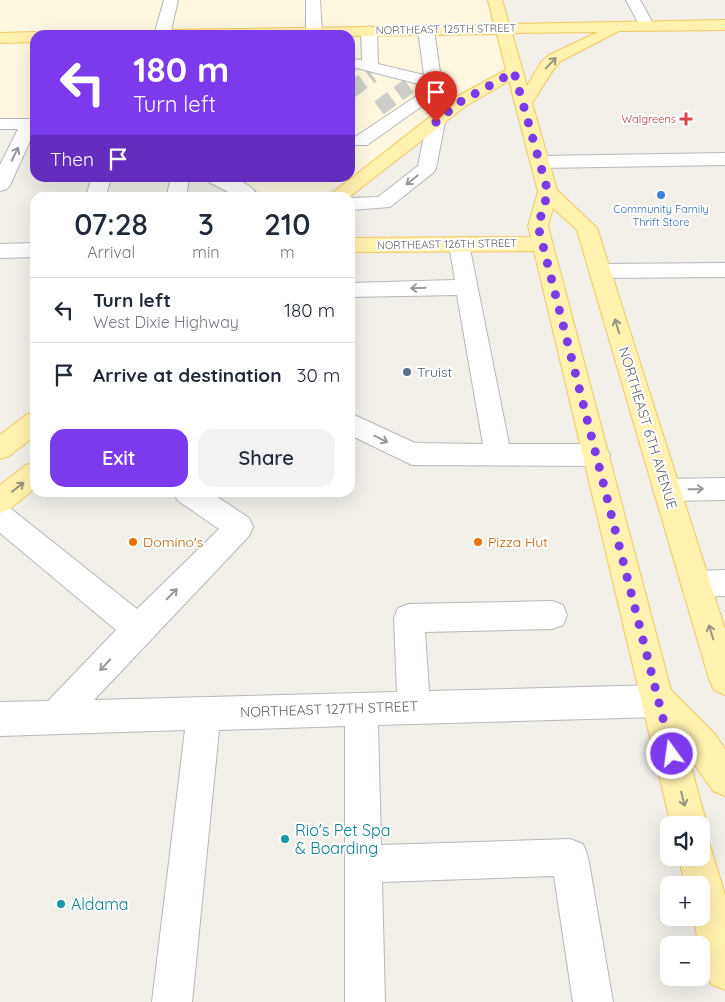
<!DOCTYPE html>
<html lang="en">
<head>
<meta charset="utf-8">
<style>
  body { margin:0; font-family:Quicksand,sans-serif; background:#f2f2f3; color:#1f2937; height:100vh; display:flex; flex-direction:column; font-size:19px; white-space:nowrap }
  * { box-sizing:border-box; margin:0 }
  p { font-size:16px; color:#747a83 }
  .icon { flex:none; width:28px; height:28px; fill:none; stroke:currentColor; stroke-width:2; stroke-linecap:round; stroke-linejoin:round }
  .map { position:relative; flex:1; overflow:hidden }
  .side { position:absolute; left:30px; top:192px; width:325px; height:305px; display:flex; flex-direction:column; background:#fff; border-radius:15px; box-shadow:0 5px 20px #0002 }
  .side>* { flex:none }
  .top-card { position:absolute; left:30px; top:30px; width:325px; height:152px; border-radius:15px; box-shadow:0 5px 20px #0002; background:#7c3aed; color:#fff; overflow:hidden }
  .controls { position:absolute; left:660px; top:816px; display:grid; gap:10px }
  .controls a { display:grid; place-items:center; width:50px; height:50px; border-radius:10px; background:#fff; box-shadow:0 5px 20px #0002; font-size:25px }
  .pin { position:absolute; display:grid; place-items:center; width:42px; height:42px; color:#fff; margin:-51px -21px; border-radius:50% 50% 50% 0; rotate:-45deg; box-shadow:0 0 5px #0007 }
  .pin .icon { rotate:45deg }
  .me { position:absolute; width:55px; margin:-28px; rotate:346deg; stroke-linejoin:round; filter:drop-shadow(0 0 4px #0008) }
  .turn { display:flex; align-items:center; gap:18px; height:105px; padding:0 20px; font-size:22px }
  .turn .icon { width:65px; height:65px; stroke-width:2.5 }
  .turn b { display:block; font-size:35px; line-height:42px }
  .then { display:flex; align-items:center; height:48px; padding:0 20px; background:#0003; gap:10px; font-size:19px }
  .eta { display:flex; justify-content:space-evenly; align-items:center; height:85px; text-align:center }
  .eta b { font-size:30px; font-weight:600; line-height:35px }
  .button { display:flex; gap:10px; margin-top:auto; padding:10px 20px }
  .button a { flex:1; height:58px; border-radius:15px; background:#7c3aed; color:#fff; font-size:20px; font-weight:600; line-height:58px; text-align:center }
  .button a+a { background:#f2f2f3; color:#1f2937 }
  ul { padding:0; list-style:none }
  li { display:flex; align-items:center; gap:15px; height:65px; padding:0 20px; border-top:1px solid #e0e1e3 }
  li div { flex:1 }
  li b { display:block; font-size:19px }
  li em { font-style:normal }
  .map>svg:first-child { display:block }
</style>
</head>
<body>
<div class="map">
<svg width="725" height="1002" viewBox="0 0 725 1002">
  <rect width="100%" height="100%" fill="#f1efe8"/>
  <!-- commercial -->
  <path fill="#fef7e0" d="M0,0H486L507,75L350,177V35H35V126L0,127Z
    M229,178H349L318,198L274,197Z"/>
  <g fill="none" stroke-linecap="round" stroke-linejoin="round">
    <!-- minor-tunnel -->
    <path stroke="#ccccc8" stroke-width="16" stroke-dasharray="16 8" stroke-linecap="butt" d="M350,91L372,75
      M379,108L409,86"/>
    <!-- minor casing -->
    <g stroke="#b5b8bc" stroke-width="2">
      <path id="minor" d="M164,0H178L170,35H154Z
        M306,0H320L322,32L320,35H308L306,32Z
        M626,0H640L654,25L651,28H641Z
        M426,25L434,30L441,79L450,81L452,85L367,145H355L352,141L355,137L430,87L357,68L350,71V59L362,60L361,31L369,26L377,31L378,64L424,75L418,30Z
        M436,117L442,118L445,122L436,168L434,172L390,207L350,210V198L378,197L418,166L427,122L430,118Z
        M0,119H35V130L10,185L7,189L0,191V165L18,129H0Z
        M725,153V165L541,168L534,166L532,162L534,158L541,156Z
        M92,178H111L105,198H85Z
        M171,178H189L186,198H166Z
        M206,178C222,176 246,178 256,193L252,198H230L232,194L209,182Z
        M459,237L466,239L469,244L509,444H597L606,448L610,455L606,462L597,466L412,465L350,435V413L415,443L483,444L457,295L350,297V283L455,280L449,244L452,239Z
        M35,243V257L0,258V244Z
        M725,263V277L600,278L592,276L589,271L592,266L600,264Z
        M725,478V500L667,501L657,498L653,490L657,482L667,479Z
        M174,492H210L249,518L253,527L249,536L94,700L397,692L394,618L398,608L409,604L552,601L563,605L567,615L563,625L552,629L425,632L429,691L659,685L671,689L675,701L671,713L659,717L378,725L381,845L570,839L583,844L588,857L613,1002H573L554,876L382,882L385,1002H345V726L219,730L192,1002H152L185,730L0,736V702L48,701L116,630L0,533V504L10,508L137,609L219,529L177,500Z
        M725,570V596L696,597L686,593L681,584L686,575L696,571Z"/>
    </g>
    <!-- major casing -->
    <g stroke="#f2c960" stroke-width="2">
      <path id="major" d="M488,0H502L509,24L725,20V30L619,31L561,61C552,69 540,92 532,103L557,190L597,228L725,629V695L714,690L709,679L577,230L553,208L548,226L671,690L715,734L725,749V796L713,791L688,755L707,825L701,838V825H671L534,251L350,252V238L531,237L528,226L538,192L509,81L466,106L348,198H326L454,98L506,70L497,34L350,36L158,35L166,30L494,25ZM598,32L549,55L542,61L527,86L512,33Z
        M35,32L41,35H35V42L0,43V33Z
        M35,412V436L9,456L0,459V435L26,415Z
        M35,462V488L10,509L0,513V485L26,465Z
        M701,841L710,845L725,895V990L711,984L705,970L701,945H699L693,918H701V885H685L679,858H701Z"/>
    </g>
    <!-- minor -->
    <use href="#minor" fill="#fff" fill-rule="evenodd"/>
    <!-- major -->
    <use href="#major" fill="#fff2af" fill-rule="evenodd"/>
  </g>
  <!-- one-way arrows -->
  <defs><path id="oneway-shaft" d="M-6 0H5M1.5-3L5.5 0L1.5 3" fill="none" stroke-width="1.6" stroke-linecap="round" stroke-linejoin="round" transform="scale(1.25)"/></defs>
  <g stroke="#979581">
    <use href="#oneway-shaft" transform="translate(551 63) rotate(-46)"/>
    <use href="#oneway-shaft" transform="translate(617 326) rotate(-107)"/>
    <use href="#oneway-shaft" transform="translate(18 487) rotate(-38)"/>
    <use href="#oneway-shaft" transform="translate(711 632) rotate(-107)"/>
    <use href="#oneway-shaft" transform="translate(683 799) rotate(76)"/>
  </g>
  <g stroke="#979a9d">
    <use href="#oneway-shaft" transform="translate(15 154) rotate(-64)"/>
    <use href="#oneway-shaft" transform="translate(412 180) rotate(141)"/>
    <use href="#oneway-shaft" transform="translate(418 288) rotate(178)"/>
    <use href="#oneway-shaft" transform="translate(381 439) rotate(27)"/>
    <use href="#oneway-shaft" transform="translate(696 489) rotate(-1)"/>
    <use href="#oneway-shaft" transform="translate(172 594) rotate(-45)"/>
    <use href="#oneway-shaft" transform="translate(105 665) rotate(133)"/>
  </g>
  <g fill="none" stroke-linecap="round" stroke-linejoin="round">
    <!-- route -->
    <path stroke="#7c3aed" stroke-width="9" stroke-dasharray="0 16.2" d="M436,122L460,102L514,72L548,192L538,226L672,754"/>
  </g>
  <!-- markers -->
  <path fill="#e0444e" stroke="#fff" stroke-width="2" d="M683.5 111.5h5v5h5v5h-5v5h-5v-5h-5v-5h5z"/>
  <circle fill="#3f7fe0" stroke="#fff" stroke-width="2" cx="661" cy="195" r="5"/>
  <circle fill="#5c6f8a" stroke="#fff" stroke-width="2" cx="407" cy="372" r="5"/>
  <g fill="#e8710a" stroke="#fff" stroke-width="2">
    <circle cx="133" cy="542" r="5"/>
    <circle cx="478" cy="542" r="5"/>
  </g>
  <g fill="#0f9aa8" stroke="#fff" stroke-width="2">
    <circle cx="285" cy="839" r="5"/>
    <circle cx="61" cy="904" r="5"/>
  </g>
  <g text-anchor="middle" dominant-baseline="central" stroke-width="4" stroke-linejoin="round" paint-order="stroke">
    <!-- far-street labels -->
    <g font-size="11" fill="#5f6368" stroke="#fff">
      <text transform="translate(446 29) rotate(-1)">NORTHEAST 125TH STREET</text>
      <text transform="translate(447 244) rotate(-1)">NORTHEAST 126TH STREET</text>
    </g>
    <!-- far-health labels -->
    <g font-size="11" fill="#be3a42" stroke="#fff" text-anchor="end">
      <text x="676" y="119">Walgreens</text>
    </g>
    <!-- far-shop labels -->
    <g font-size="11" fill="#366cbe" stroke="#fff">
      <text x="661" y="209">Community Family<tspan x="661" dy="13">Thrift Store</tspan></text>
    </g>
    <!-- service labels -->
    <g font-size="14" fill="#4e5e75" stroke="#fff" text-anchor="start">
      <text x="417" y="372">Truist</text>
    </g>
    <!-- street labels -->
    <g font-size="14" fill="#5f6368" stroke="#fff">
      <text transform="translate(648 428) rotate(73)">NORTHEAST 6TH AVENUE</text>
      <text transform="translate(329 709) rotate(-2)">NORTHEAST 127TH STREET</text>
    </g>
    <!-- food labels -->
    <g font-size="14" fill="#c56008" stroke="#fff" text-anchor="start">
      <text x="143" y="542">Domino's</text>
      <text x="488" y="542">Pizza Hut</text>
    </g>
    <!-- near-culture labels -->
    <g font-size="16" fill="#0d838f" stroke="#fff" text-anchor="start">
      <text x="295" y="830">Rio's Pet Spa<tspan x="295" dy="18">&amp; Boarding</tspan></text>
      <text x="71" y="904">Aldama</text>
    </g>
  </g>
</svg>
<div class="controls">
<a><svg class="icon" aria-label="sound" viewBox="0 0 24 24"><path d="M4 9h4l5-4v14l-5-4H4zM17 9q2 3 0 6"/></svg></a>
<a>+</a>
<a>−</a>
</div>
<div class="pin" style="left:436px;top:122px;background:#d93025"><svg class="icon" aria-label="arrive" viewBox="0 0 24 24"><path d="M6 21V4h12l-3 4 3 4H6"/></svg></div>
<svg class="me" style="left:672px;top:754px" viewBox="-20 -20 40 40"><circle r="17" fill="#7c3aed" stroke="#fff" stroke-width="3"/><path d="M0-11L8 9 0 5-8 9z" fill="#fff"/></svg>
<div class="top-card">
<div class="turn"><svg class="icon" aria-label="left" viewBox="0 0 24 24"><path d="M17 20v-9H6M10 6l-5 5 5 5"/></svg><div><b>180 m</b>Turn left</div></div>
<div class="then">Then<svg class="icon" aria-label="arrive" viewBox="0 0 24 24"><path d="M6 21V4h12l-3 4 3 4H6"/></svg></div>
</div>
<section class="side">
<div class="eta">
<div><b>07:28</b><p>Arrival</p></div>
<div><b>3</b><p>min</p></div>
<div><b>210</b><p>m</p></div>
</div>
<ul>
<li><svg class="icon" aria-label="left" viewBox="0 0 24 24"><path d="M17 20v-9H6M10 6l-5 5 5 5"/></svg><div><b>Turn left</b><p>West Dixie Highway</p></div><em>180 m</em></li>
<li><svg class="icon" aria-label="arrive" viewBox="0 0 24 24"><path d="M6 21V4h12l-3 4 3 4H6"/></svg><div><b>Arrive at destination</b></div><em>30 m</em></li>
</ul>
<div class="button"><a>Exit</a><a>Share</a></div>
</section>
</div>
</body>
</html>
